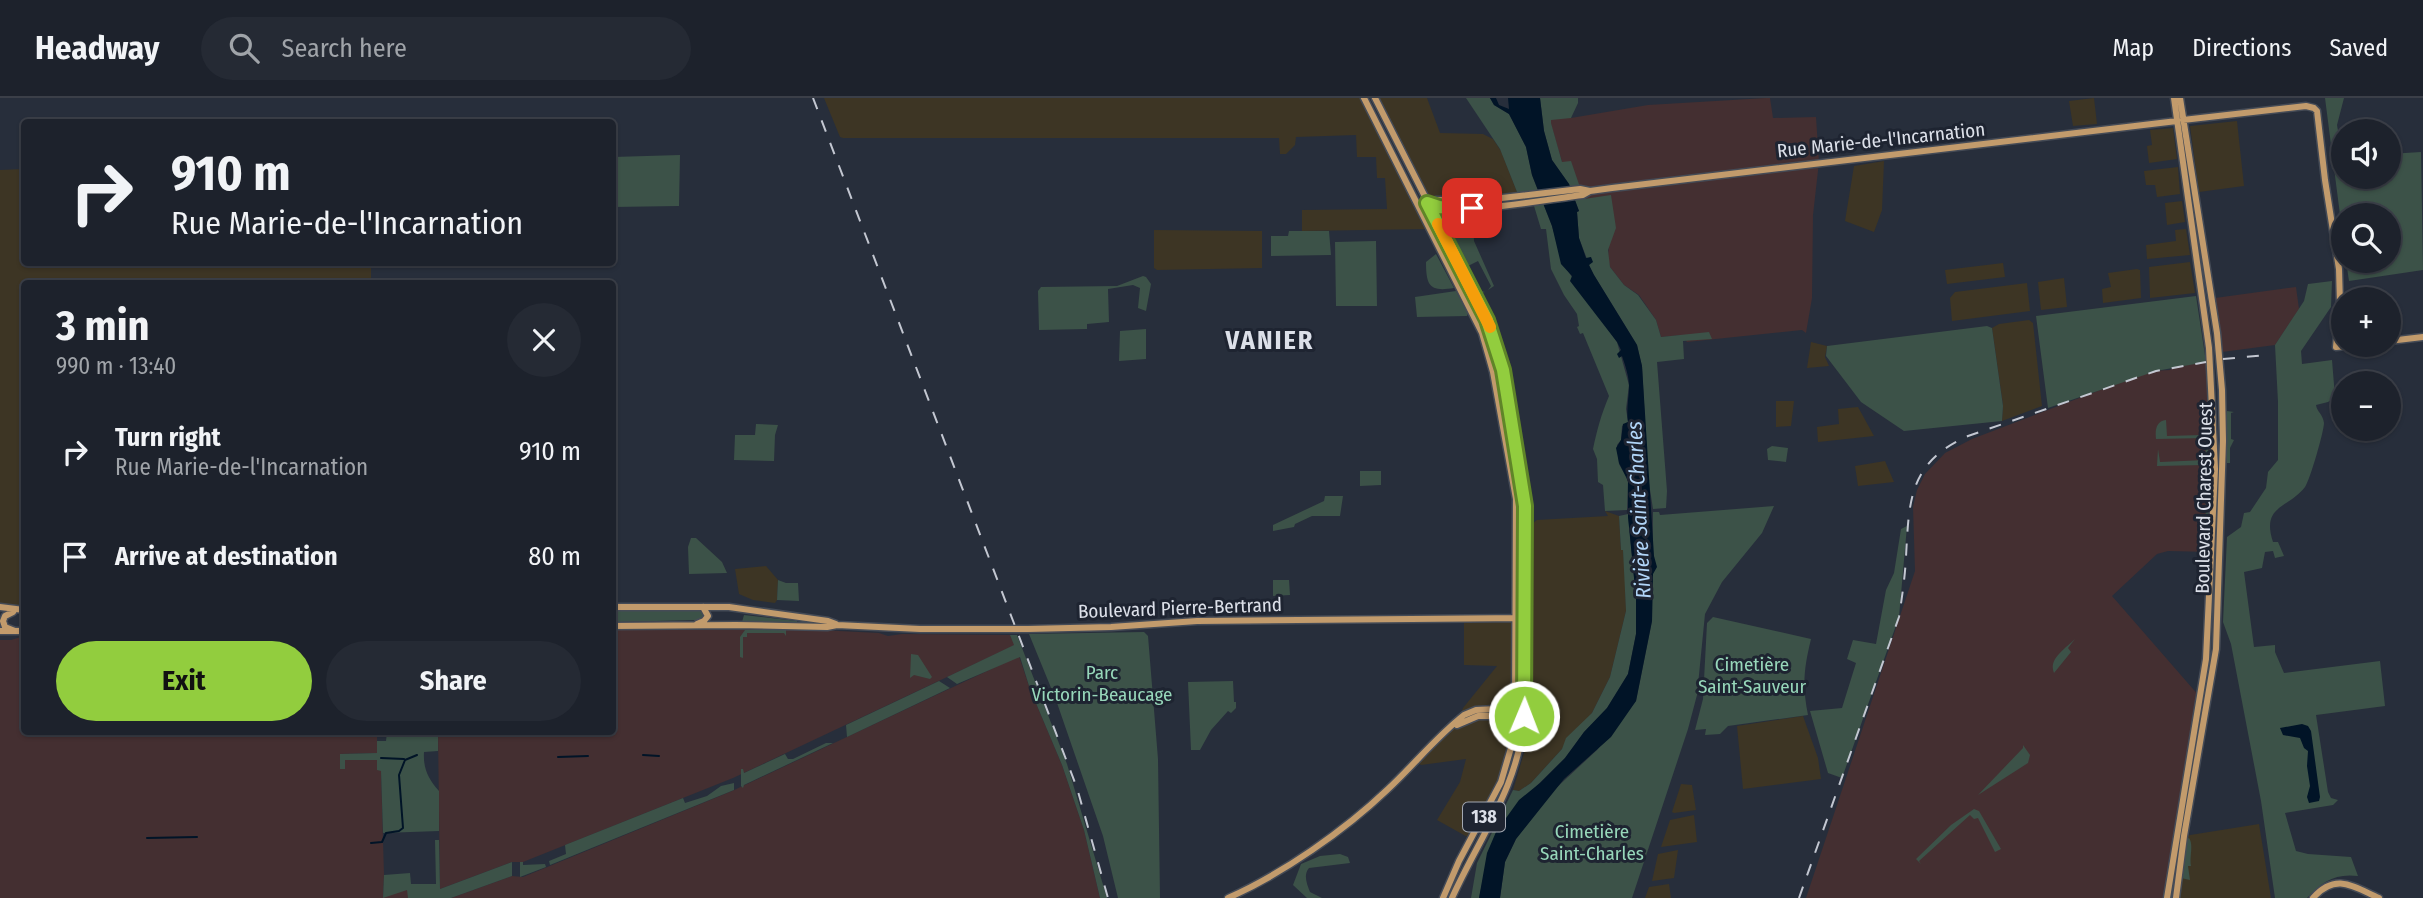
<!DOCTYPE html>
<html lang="en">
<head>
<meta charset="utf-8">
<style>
  body { margin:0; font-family:"Fira Sans Condensed",sans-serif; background:#252a34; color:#f1f3f6; height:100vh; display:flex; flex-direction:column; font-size:26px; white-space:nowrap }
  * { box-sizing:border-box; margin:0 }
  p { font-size:23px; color:#a0a4a9 }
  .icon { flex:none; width:38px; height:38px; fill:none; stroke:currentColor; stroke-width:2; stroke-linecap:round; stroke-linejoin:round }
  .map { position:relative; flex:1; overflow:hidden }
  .side { position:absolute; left:21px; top:182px; width:595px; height:455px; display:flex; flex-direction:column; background:#1d222c; border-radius:7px; box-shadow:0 2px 5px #0004,0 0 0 2px #3b3f48 }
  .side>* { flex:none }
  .guide { position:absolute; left:21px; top:21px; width:595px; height:147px; border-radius:7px; box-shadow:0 2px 5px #0004,0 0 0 2px #3b3f48; background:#1d222c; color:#f1f3f6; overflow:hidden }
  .tools { position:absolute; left:2331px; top:21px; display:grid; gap:14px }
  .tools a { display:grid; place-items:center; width:70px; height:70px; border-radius:50%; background:#1d222c; box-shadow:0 2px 5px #0004,0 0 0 2px #3b3f48; font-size:35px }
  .pin { position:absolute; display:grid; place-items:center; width:60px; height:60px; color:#fff; margin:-30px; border-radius:14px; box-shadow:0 4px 10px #0006 }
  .me { position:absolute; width:77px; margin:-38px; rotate:1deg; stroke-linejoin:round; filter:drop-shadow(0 0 5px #0008) }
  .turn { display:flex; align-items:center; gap:24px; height:147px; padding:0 35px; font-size:32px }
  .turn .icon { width:91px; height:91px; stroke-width:2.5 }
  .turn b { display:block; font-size:49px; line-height:60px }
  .round { display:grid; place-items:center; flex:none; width:74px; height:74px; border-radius:37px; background:#252a34 }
  .overview { display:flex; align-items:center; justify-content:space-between; height:119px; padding:0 35px }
  h1 { font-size:42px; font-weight:700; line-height:52px }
  .action { display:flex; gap:14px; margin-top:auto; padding:14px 35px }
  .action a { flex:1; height:80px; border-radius:42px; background:#92cd3e; color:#111; font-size:28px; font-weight:700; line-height:80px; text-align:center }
  .action a+a { background:#252a34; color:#f1f3f6 }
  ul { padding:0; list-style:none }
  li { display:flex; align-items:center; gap:21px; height:105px; padding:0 35px }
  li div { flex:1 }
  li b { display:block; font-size:26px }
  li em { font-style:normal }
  header { display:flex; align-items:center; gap:42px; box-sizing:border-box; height:98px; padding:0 35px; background:#1d222c; border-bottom:2px solid #3b3f48 }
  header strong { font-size:33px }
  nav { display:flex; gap:38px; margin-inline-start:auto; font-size:24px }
  .search { width:490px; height:63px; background:#252a34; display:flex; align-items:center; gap:18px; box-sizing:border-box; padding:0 24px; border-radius:38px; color:#a0a4a9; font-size:26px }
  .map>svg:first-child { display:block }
</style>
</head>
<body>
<header>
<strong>Headway</strong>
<div class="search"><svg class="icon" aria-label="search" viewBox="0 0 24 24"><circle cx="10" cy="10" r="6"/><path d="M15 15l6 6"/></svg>Search here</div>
<nav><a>Map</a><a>Directions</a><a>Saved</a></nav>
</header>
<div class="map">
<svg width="2423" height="800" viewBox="0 0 2423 800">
  <rect width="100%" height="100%" fill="#272e3b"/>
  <!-- commercial -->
  <path fill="#3d3524" d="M824,0H1364L1429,131L1302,133V112L1387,111L1385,80H1377L1376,59H1357L1356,37L1296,39L1295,47L1286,56H1280L1279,40H843L840,39Z
    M1375,0H1427L1440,35L1483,36L1493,41L1501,53L1519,99L1427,105Z
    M2094,0L2097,26L2073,28L2069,3Z
    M2237,23L2244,88L2199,94L2190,28Z
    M2173,30L2177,61L2149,65L2147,48L2152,47L2150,32Z
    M1884,63L1882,112L1874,134L1845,123L1854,68Z
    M2178,69L2180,96L2157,99L2155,87H2146L2144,73Z
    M24,71V164L371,165V185L24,186V511L0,510V72Z
    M2182,103L2185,124L2167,127L2165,105Z
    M2186,131L2190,157L2147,161L2146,147L2176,143L2175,132Z
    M1154,132L1262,133V170L1157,172L1154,170Z
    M2190,164L2195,195L2150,200L2149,169Z
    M2003,165L2005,179L1947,186L1945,172Z
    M2137,171L2140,172L2141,200L2103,205L2102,191L2111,189L2108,175Z
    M2064,180L2067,209L2041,212L2038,184Z
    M2027,185L2030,213L1952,223L1950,200L1955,194Z
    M2029,222L2033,225L2042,308L2002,323L2003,307L1992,230L1999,226Z
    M1811,244L1827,248L1825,259L1829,268L1807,270Z
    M1776,303H1794L1791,328L1776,329Z
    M1858,309L1874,338L1818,344L1817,329L1839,326L1838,311Z
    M1885,363L1894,384L1858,388L1855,368Z
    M1605,413L1619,418L1621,452H1623L1625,474L1626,513L1610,579L1592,615L1562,651L1531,685L1519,693L1513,692L1524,655L1529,630L1533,425L1537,422L1608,418Z
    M766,468L778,482L777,502L775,505L753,502L739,496L735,471Z
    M1516,520L1515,610L1506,672L1471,741L1437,722L1460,684L1466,661L1421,667L1417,663L1459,621L1463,610L1497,568L1464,567V522Z
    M1803,618L1818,660L1821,681L1743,691L1737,628Z
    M1681,686L1692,687L1696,712L1674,715L1672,714Z
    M1694,717L1697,744L1661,749L1670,722Z
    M2259,726L2271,800H2176L2184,738Z
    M1678,752L1674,780L1652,783L1658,756Z
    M1669,786L1671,800H1645L1649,789Z"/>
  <!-- industrial -->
  <path fill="#442f31" d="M1766,0H1770L1773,20L1816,19L1819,64L1813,117L1812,200L1806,235L1802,232L1687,244L1682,237L1661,239L1656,222L1639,197L1624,187L1610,169L1608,160L1609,145L1562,64L1550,23L1552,20H1571L1648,7Z
    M2296,189L2299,211L2275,247L2222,254L2215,200Z
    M2206,264L2209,291L2210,370L2215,371L2212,454L2168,453L2157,456L2112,498L2200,599L2169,800H1806L1915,473L1913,409L1917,392L1925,376L1945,355L1972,341L2150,273L2170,272L2177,267Z
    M800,531L879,535L888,538L902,536L1010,537L1015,547L733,680L523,764H512L440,791L438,634H612L613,532Z
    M24,538V634H377V655L340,656V671H345V662L377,661L381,673L384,777L383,799L408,791V800H0V542H11Z
    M1019,558L1030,591L1062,667L1084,732L1100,800H451L512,778L523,779L732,693Z"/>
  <!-- green -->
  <path fill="#3c5248" d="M1466,0H1490L1494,7L1509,16L1526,49L1532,77L1552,128L1563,166L1617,244L1629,287L1626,311L1628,324L1622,328L1621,342L1617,347L1619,366L1628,382L1627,412L1605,413L1603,387L1598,384L1597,361L1593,351C1597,332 1601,317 1609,298L1583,235L1580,236L1577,229L1579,228L1577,216L1564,197L1551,171L1546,131H1541L1531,98L1519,99L1500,51Z
    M1540,0H1578V5L1571,20L1551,22V25L1562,64L1571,63L1584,101L1611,97L1616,130L1608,152L1610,169L1624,187L1638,197L1656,222L1661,239L1709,234L1712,241L1683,243L1684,261L1657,264L1667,393L1666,410L1653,411L1648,379L1642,268L1637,247L1594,177L1589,167L1591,159L1587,161L1579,140L1577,114L1579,113L1569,86L1552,62L1544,33Z
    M2325,0H2344L2337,27L2343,61V79H2389V56L2421,54L2423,172L2349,183L2346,163H2389V117H2343V140Z
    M680,57L679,108L613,109V59Z
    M1471,118L1473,121L1474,143L1494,188L1488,192L1491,188L1478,163L1468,168L1481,193L1485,194L1478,196L1449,138C1447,123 1458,119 1471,118Z
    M1289,133H1329L1331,157L1271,158V138H1288Z
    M1376,143L1377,208H1336L1335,144Z
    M1436,156L1454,190C1430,194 1426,188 1426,164Z
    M1143,178L1146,179L1151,186L1146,213L1138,210L1140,190L1133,187L1108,191L1109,224L1087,226V231L1039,232L1038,193L1041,189L1117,188Z
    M2332,183L2331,209L2301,253L2302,266L2332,262L2335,299L2328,304L2316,307C2317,314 2323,316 2324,325C2324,333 2310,382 2305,389C2288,411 2261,407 2273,444H2278L2284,458L2275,460L2273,453L2265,454L2262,470L2244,474L2254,549L2275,547V554L2284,575L2380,563L2385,608L2316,617L2328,694L2331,700L2338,702L2333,707L2285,715L2296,753L2308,756L2351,759L2358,778C2335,775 2322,784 2307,800H2275L2261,703L2231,546L2223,524L2227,439L2241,429L2244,415L2250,414L2266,390L2268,374L2278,362V304L2275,247L2304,203L2308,186Z
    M1456,193L1468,215L1467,218L1417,219L1415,199Z
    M2196,198L2206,264L2156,273L2048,310L2036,218Z
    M1987,228L1992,230L2003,308L2002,323L1904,333L1861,304L1826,258L1827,248Z
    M1146,231V261L1119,263L1120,233Z
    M2227,313L2234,314L2231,315V341L2234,342L2230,350V365H2227Z
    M2166,322L2167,338L2202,337V323L2209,322L2208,365L2204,367L2157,368L2158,351L2160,364L2206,362L2205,340L2156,341C2155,332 2156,323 2166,322Z
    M756,326L778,327L775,337L774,363L734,362L735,337H755Z
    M1772,348L1788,350L1786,364L1768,362L1767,351Z
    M1360,373H1381V387L1360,388Z
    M2203,376L2209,381L2208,440L2206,445L2201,448L2205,443L2206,392L2203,389L2207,388L2206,385L2203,384Z
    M1325,398H1343L1340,418H1312L1295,426L1294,429L1273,433V427L1324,403Z
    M1774,408L1762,435L1722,484L1705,516L1697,597L1688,631L1632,800H1500L1505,764L1516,741L1554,692L1597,652L1636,603L1652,523L1653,414H1659L1660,417Z
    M1628,416L1636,500V536L1628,576L1607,610L1584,634L1565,660L1514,710L1484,777L1479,800H1471L1477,765L1513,692L1519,693L1531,685L1562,651L1566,640L1592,615L1610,579L1626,513L1623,452H1621L1619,418Z
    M1907,428L1899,519L1842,680L1828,675L1810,613L1842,610L1856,565L1847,561L1853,542L1876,546L1886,492L1894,475L1901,431Z
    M691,440H696L722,464L727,475L689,476L688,449Z
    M778,482L786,485H798L799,503L777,502Z
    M1273,482H1289L1290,497L1273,498Z
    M699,511L704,514V517L700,522L613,524L612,512Z
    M744,517L797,523V525L742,524Z
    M1713,519L1811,541C1804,570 1802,587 1808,617L1728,628L1720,636L1705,637L1706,631L1695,632L1703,601L1707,525Z
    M786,531V538L784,535H747V539H743V560L740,559V539L745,532Z
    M1144,534L1148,538L1158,661L1160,800H1118L1103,738L1056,602L1029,536Z
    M1010,537H1017L1067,666L1107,800H1100L1084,732L1062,667L1030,591L1020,559L957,586L947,579L1014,547Z
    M2075,541L2068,550L2071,554L2054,575C2048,561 2065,551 2075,541Z
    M911,556L918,557L932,579L930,581L914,577L910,580Z
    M939,583L950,590L847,639L846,627Z
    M1233,583L1234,604H1236V610L1231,615L1228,613L1211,632L1200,652H1191L1188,584Z
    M387,634H438V653L424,654C423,670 428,681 439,693V733L383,735L381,673L377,672V662H345V671H340V656L377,655V643H386Z
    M826,645H833L744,687L743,690L741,688V671H743L744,675L785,656L788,661H793Z
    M2023,647L2030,657L2028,665L1978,697L2023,650Z
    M734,685V692L550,767L549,763L566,756L565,747L683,700L685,705L707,698L721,688Z
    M1974,711L1979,713L2001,751L1995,754L1978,720L1974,721L1970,717L1919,763L1921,766L1916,761L1951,727Z
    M2189,740C2194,747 2189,759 2191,768H2188L2190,782L2181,780L2187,741Z
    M435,742H439L440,791L512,764V778L451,800H408L407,792L383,800L384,777L410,775L411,786H436Z
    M1340,756L1348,759L1350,765L1309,770C1303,777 1307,786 1310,794L1322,800H1307L1293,787L1301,766L1320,758Z
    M520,764H523V767L545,766L546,769L520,779Z"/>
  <!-- water -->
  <path fill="#011427" d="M1490,0H1496L1499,7L1509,11L1508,0H1540L1544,33L1552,62L1569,86L1579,113L1577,114L1579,140L1586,160L1591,159L1593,164L1589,167L1594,177L1637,247L1642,268L1654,458L1657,469L1653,476L1652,523L1636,603L1611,639L1564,681L1516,741L1505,764L1500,800H1479L1487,755L1496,734L1519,702L1540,685L1565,660L1584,634L1607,610L1628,576L1636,536V500L1628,419V383L1619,365L1616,350L1621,342L1623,326L1628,324C1626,311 1629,300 1629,288C1629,278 1625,267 1622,258L1619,260L1617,256L1621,252L1617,244L1570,183L1572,178L1561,166L1552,128L1532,77L1526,49L1509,16L1494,7Z
    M2302,626L2308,628L2311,633L2320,699L2319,703L2309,705L2307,699L2310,688L2307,668L2308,653L2304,650L2300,640L2283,637L2280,630Z"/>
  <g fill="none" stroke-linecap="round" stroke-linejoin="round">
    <!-- stream -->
    <path stroke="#011427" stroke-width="2" d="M643,657L659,658
      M558,659L588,658
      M381,660L404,661
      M147,740L197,739
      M371,745L382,744L386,735L399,733L403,730L399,677L405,662L417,657"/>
    <!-- major casing -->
    <g stroke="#454b56" stroke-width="9">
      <path id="major" d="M1364,0L1482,235L1493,274L1516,401L1515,610L1513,643L1501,684L1459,763L1443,800
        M1375,0L1485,217L1501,262L1525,408L1524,618C1520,686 1479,740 1452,800
        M2183,22L2306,8L2314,10L2317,13L2325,82L2339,171L2340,206L2336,249L2358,247
        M1427,105L1436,102H1484L1580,91L1590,93
        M1429,106C1458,119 1547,101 1583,97L1590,93L1612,90L2177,23
        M1445,139C1447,120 1454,117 1471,114
        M2389,243L2423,239
        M0,509L24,512
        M612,509H729L828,523L836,526
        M13,514L5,518L3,523L5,529L15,533
        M697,526L704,523L708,518L703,509
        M612,528L736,527L827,529L837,527L920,531H1028L1111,529L1197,523L1524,520
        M0,533H24
        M1457,627L1478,618H1517
        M1228,800C1282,776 1344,733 1387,692C1413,668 1436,639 1464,617L1476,612L1517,610
        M2167,800L2206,561L2215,371L2209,250L2174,0
        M2176,800L2184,738L2216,551L2223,343L2222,292L2217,235L2180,0
        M2313,800C2336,774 2354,789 2379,800"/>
    </g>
    <!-- major -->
    <use href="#major" stroke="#c29b6c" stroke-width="6"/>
    <!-- rail -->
    <path stroke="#c3c7d1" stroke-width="2" stroke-dasharray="12 12" stroke-linecap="butt" d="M813,0L1077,690L1108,800
      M2223,261L2267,257
      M1799,800L1899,519C1902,499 1905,479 1906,459C1909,402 1909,364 1968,338L2156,273L2206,264"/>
  </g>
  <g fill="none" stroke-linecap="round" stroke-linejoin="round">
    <!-- route casing -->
    <g stroke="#5f8528" stroke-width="18">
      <path id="route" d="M1472,110L1439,109L1427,105L1487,222L1503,272L1525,408L1524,618"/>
    </g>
    <!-- route -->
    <use href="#route" stroke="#92cd3e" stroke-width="12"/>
    <!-- slow -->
    <path stroke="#f59e0b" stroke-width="12" d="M1438,126L1490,229"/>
  </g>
  <g text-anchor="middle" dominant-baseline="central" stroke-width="6" stroke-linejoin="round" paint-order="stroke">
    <!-- shield labels -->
    <rect fill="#1e2431" stroke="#a3a8b2" stroke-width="2" x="1463" y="704.5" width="42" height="29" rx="5"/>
    <g font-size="18" font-weight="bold" fill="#dce0e9">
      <text x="1484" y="719">138</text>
    </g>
    <!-- street labels -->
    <g font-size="19" fill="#dce0e9" stroke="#1e2431">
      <text transform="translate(1881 42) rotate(-6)">Rue Marie-de-l'Incarnation</text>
      <text transform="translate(2204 400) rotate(-89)">Boulevard Charest Ouest</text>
      <text transform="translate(1180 510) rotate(-2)">Boulevard Pierre-Bertrand</text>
    </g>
    <!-- park labels -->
    <g font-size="19" fill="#97d7ba" stroke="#1e2431">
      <text x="1752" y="566">Cimetière<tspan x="1752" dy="22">Saint-Sauveur</tspan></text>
      <text x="1102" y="574">Parc<tspan x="1102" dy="22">Victorin-Beaucage</tspan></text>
      <text x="1592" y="733">Cimetière<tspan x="1592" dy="22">Saint-Charles</tspan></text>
    </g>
    <!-- water labels -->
    <g font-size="21" font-style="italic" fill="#b1d5f8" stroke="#1e2431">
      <text transform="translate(1639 412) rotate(-93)">Rivière Saint-Charles</text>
    </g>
    <!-- district labels -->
    <g font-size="26" font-weight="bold" letter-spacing="2" fill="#dce0e9" stroke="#1e2431">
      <text x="1270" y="242">VANIER</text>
    </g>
  </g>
</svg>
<div class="tools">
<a><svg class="icon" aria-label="sound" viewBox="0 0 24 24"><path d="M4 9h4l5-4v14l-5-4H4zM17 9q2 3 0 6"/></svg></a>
<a><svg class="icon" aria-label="search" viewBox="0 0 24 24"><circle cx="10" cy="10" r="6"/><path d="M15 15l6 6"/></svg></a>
<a>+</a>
<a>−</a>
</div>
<div class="pin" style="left:1472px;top:110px;background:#d93025"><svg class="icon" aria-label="arrive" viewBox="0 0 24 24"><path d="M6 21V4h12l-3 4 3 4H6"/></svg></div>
<svg class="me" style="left:1524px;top:618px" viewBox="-20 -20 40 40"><circle r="17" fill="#92cd3e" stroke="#fff" stroke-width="3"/><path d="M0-11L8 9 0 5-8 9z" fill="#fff"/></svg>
<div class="guide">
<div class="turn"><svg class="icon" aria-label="right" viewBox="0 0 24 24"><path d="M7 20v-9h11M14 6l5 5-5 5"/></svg><div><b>910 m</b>Rue Marie-de-l'Incarnation</div></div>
</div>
<section class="side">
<div class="overview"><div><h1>3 min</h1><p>990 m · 13:40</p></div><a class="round"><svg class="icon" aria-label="close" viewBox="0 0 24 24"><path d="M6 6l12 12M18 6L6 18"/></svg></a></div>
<ul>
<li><svg class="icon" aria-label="right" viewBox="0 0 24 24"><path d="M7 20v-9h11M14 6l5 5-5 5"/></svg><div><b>Turn right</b><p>Rue Marie-de-l'Incarnation</p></div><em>910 m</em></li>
<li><svg class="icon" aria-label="arrive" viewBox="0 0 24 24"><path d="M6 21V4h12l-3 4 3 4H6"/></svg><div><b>Arrive at destination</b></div><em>80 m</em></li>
</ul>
<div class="action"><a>Exit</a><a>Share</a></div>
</section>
</div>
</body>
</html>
